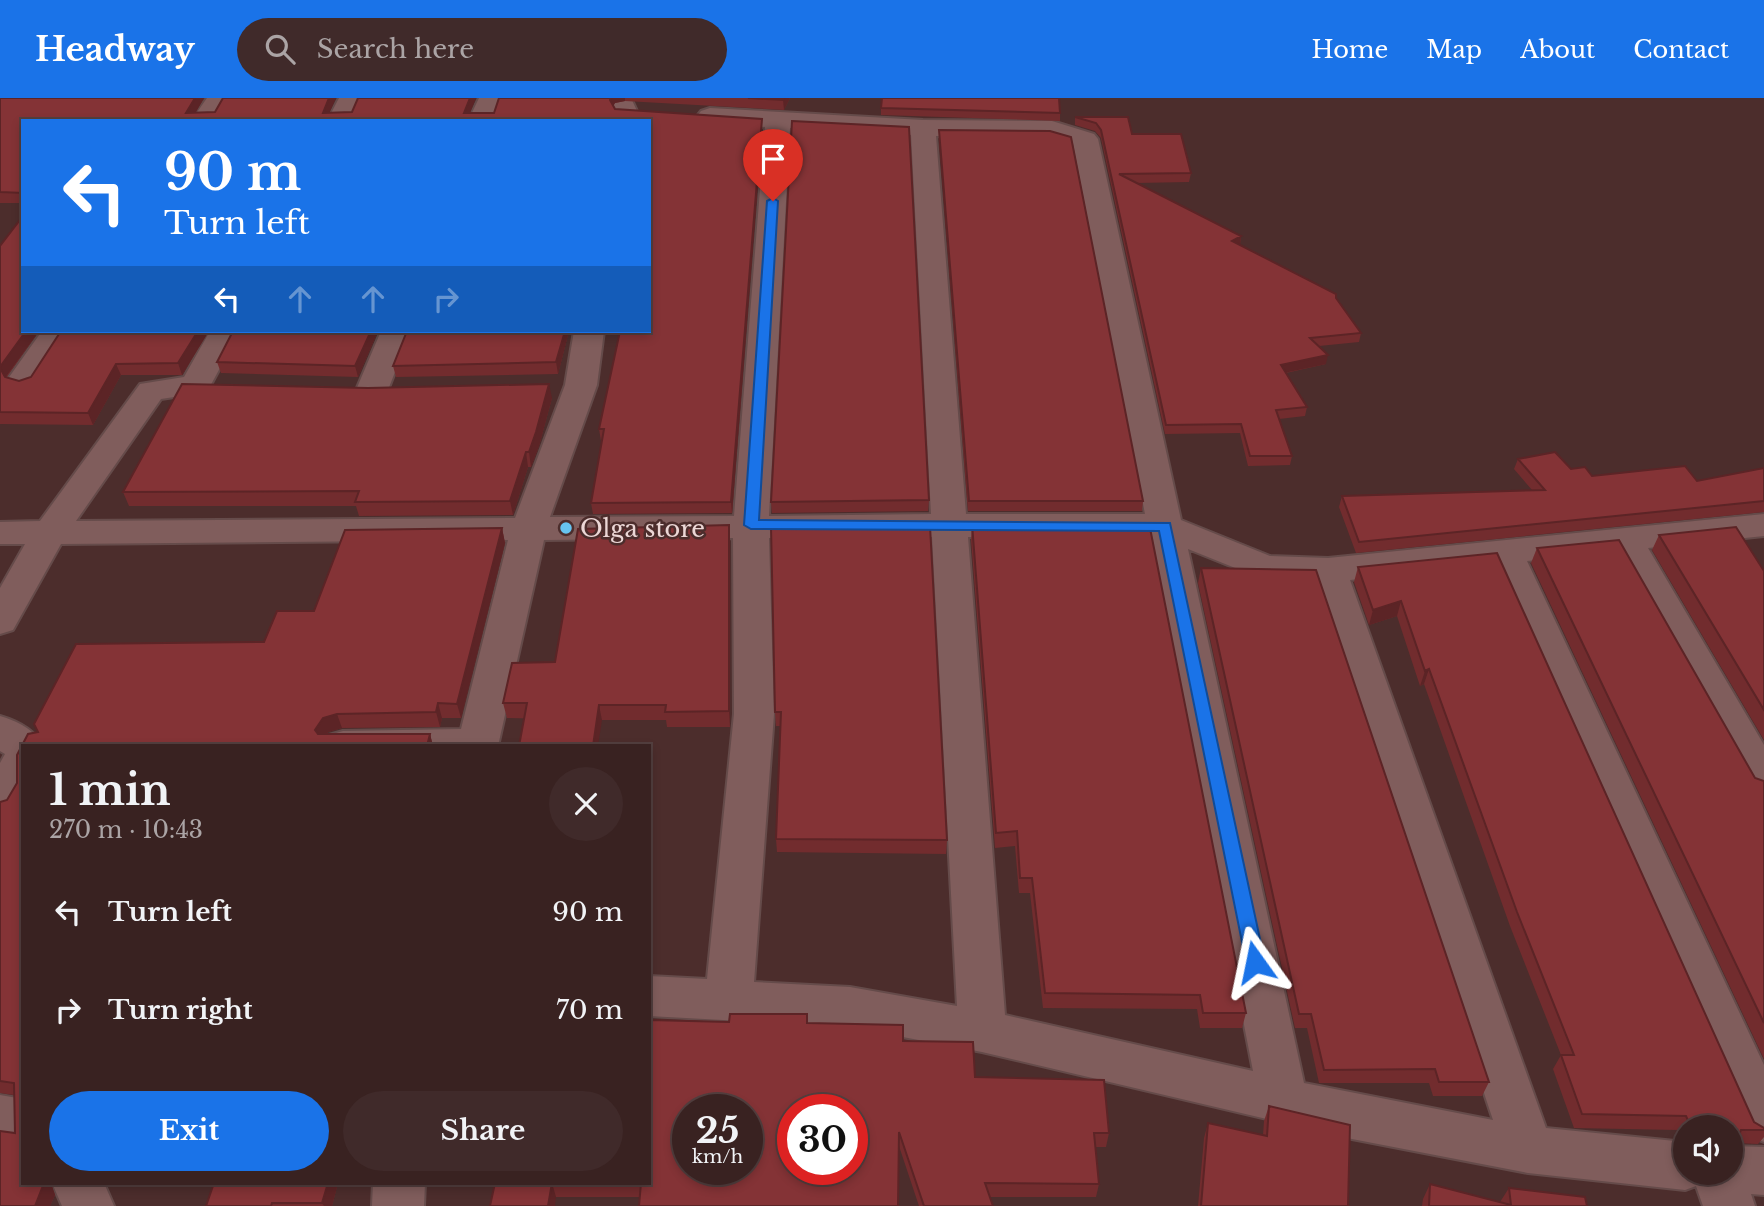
<!DOCTYPE html>
<html lang="en">
<head>
<meta charset="utf-8">
<style>
  body { margin:0; font-family:"Libre Baskerville",serif; background:#402a2a; color:#f1f3f6; height:100vh; display:flex; flex-direction:column; font-size:26px; white-space:nowrap }
  * { box-sizing:border-box; margin:0 }
  p { font-size:23px; color:#aba4a5 }
  .icon { flex:none; width:38px; height:38px; fill:none; stroke:currentColor; stroke-width:2; stroke-linecap:round; stroke-linejoin:round }
  .map { position:relative; flex:1; overflow:hidden }
  .drawer { position:absolute; left:21px; top:646px; width:630px; height:441px; display:flex; flex-direction:column; background:#392221; border-radius:0px; box-shadow:0 4px 10px #0003,0 0 0 2px #533f3f }
  .drawer>* { flex:none }
  .top-card { position:absolute; left:21px; top:21px; width:630px; height:214px; border-radius:0px; box-shadow:0 4px 10px #0003,0 0 0 2px #533f3f; background:#1a73e8; color:#fff; overflow:hidden }
  .tools { position:absolute; left:1673px; top:1017px; display:grid; gap:14px }
  .tools a { display:grid; place-items:center; width:70px; height:70px; border-radius:50%; background:#392221; box-shadow:0 4px 10px #0003,0 0 0 2px #533f3f; font-size:35px }
  .speed { position:absolute; left:672px; top:996px; display:flex; gap:14px; font-size:35px; font-weight:700; text-align:center }
  .speed>* { display:grid; place-content:center; width:91px; height:91px; border-radius:50%; background:#392221; box-shadow:0 4px 10px #0003,0 0 0 2px #533f3f; line-height:1 }
  .speed small { font-size:18px; font-weight:400 }
  .speed .limit { border:10px solid #d22; background:#fff; color:#111 }
  .pin { position:absolute; display:grid; place-items:center; width:60px; height:60px; color:#fff; margin:-72px -30px; border-radius:50% 50% 50% 0; rotate:-45deg; box-shadow:0 0 7px #0007 }
  .pin .icon { rotate:45deg }
  .me { position:absolute; width:77px; margin:-38px; rotate:348deg; stroke-linejoin:round; filter:drop-shadow(0 0 5px #0008) }
  .turn { display:flex; align-items:center; gap:24px; height:147px; padding:0 28px; font-size:32px }
  .turn .icon { width:91px; height:91px; stroke-width:2.5 }
  .turn b { display:block; font-size:49px; line-height:60px }
  .lanes { display:flex; align-items:center; height:66px; padding:0 28px; background:#0003; justify-content:center; gap:35px; direction:ltr }
  .lanes .off { opacity:.35 }
  .round { display:grid; place-items:center; flex:none; width:74px; height:74px; border-radius:37px; background:#402a2a }
  .headline { display:flex; align-items:center; justify-content:space-between; height:119px; padding:0 28px }
  h1 { font-size:42px; font-weight:800; line-height:52px }
  .cta { display:flex; gap:14px; margin-top:auto; padding:14px 28px }
  .cta a { flex:1; height:80px; border-radius:42px; background:#1a73e8; color:#fff; font-size:28px; font-weight:800; line-height:80px; text-align:center }
  .cta a+a { background:#402a2a; color:#f1f3f6 }
  ul { padding:0; list-style:none }
  li { display:flex; align-items:center; gap:21px; height:98px; padding:0 28px }
  li div { flex:1 }
  li b { display:block; font-size:26px }
  li em { font-style:normal }
  header { display:flex; align-items:center; gap:42px; box-sizing:border-box; height:98px; padding:0 35px; background:#1a73e8; color:#fff }
  header strong { font-size:33px }
  nav { display:flex; gap:38px; margin-inline-start:auto; font-size:24px }
  .search { width:490px; height:63px; background:#402a2a; display:flex; align-items:center; gap:18px; box-sizing:border-box; padding:0 24px; border-radius:38px; color:#aba4a5; font-size:26px }
  .map>svg:first-child { display:block }
</style>
</head>
<body>
<header>
<strong>Headway</strong>
<div class="search"><svg class="icon" aria-label="search" viewBox="0 0 24 24"><circle cx="10" cy="10" r="6"/><path d="M15 15l6 6"/></svg>Search here</div>
<nav><a>Home</a><a>Map</a><a>About</a><a>Contact</a></nav>
</header>
<div class="map">
<svg width="1764" height="1108" viewBox="0 0 1764 1108">
  <rect width="100%" height="100%" fill="#4c2d2c"/>
  <g fill="none" stroke-linecap="round" stroke-linejoin="round">
    <!-- street casing -->
    <g stroke="#654b4a" stroke-width="4">
      <path id="street" d="M207,0H231L216,23H191Z
        M339,0H363L352,23H327Z
        M479,0H503L494,23H468Z
        M607,0H631L637,13L636,23H610L613,13Z
        M710,10L923,22L1052,23L1094,36L1098,41L1181,422L1270,458L1328,460L1764,416V438L1648,450L1764,647V699L1749,694L1614,454L1527,463L1764,967V1044L1746,1037L1493,467L1350,482L1546,1030L1685,1044V1074H1731V1048L1764,1049V1097L1751,1096L1755,1108H1703L1696,1088L1685,1092L1528,1075L1352,1041L982,954L850,929L649,918V878L707,881L734,616L733,440L544,442L498,648H323L329,637L343,633L461,631L508,442L61,446L13,532L0,536V490L25,446H0V424L40,423L140,286L184,279L210,233H240L207,294L161,301L76,423L515,420L565,287L574,233H604L597,287L550,419L734,418L765,29L701,23L697,18L701,13ZM790,30L911,37L931,416L769,418ZM936,38L1050,39L1073,46L1145,416H966ZM1149,438L1253,973L1005,917L968,439ZM932,439L957,908L850,889L754,884L774,616L769,440ZM1188,451L1265,482L1314,484L1493,1022L1304,985Z
        M42,233H72L34,289L23,292L12,289L7,282Z
        M381,233H411L388,292L383,299L372,302L361,299L356,292Z
        M0,618C17,623 34,631 43,648H23V700L15,714L0,719V665L5,656L0,653Z
        M0,997L23,1001V1047L0,1043Z
        M52,1085H104L114,1108H62Z
        M373,1085H425L424,1108H372Z"/>
    </g>
    <!-- street -->
    <use href="#street" fill="#805d5c" fill-rule="evenodd"/>
  </g>
  <!-- wall -->
  <path fill="#722c2e" d="M0,0H204L195,15H494L499,0H790L784,12L625,3L615,5L613,8L615,11L762,21V31L732,415L593,416L591,405L602,343H601L599,331L649,233V23H23V105H0Z
    M881,10L1060,15V23L881,17Z
    M1075,19L1132,36L1191,75L1189,84L1136,85L1241,138L1240,147L1336,200L1361,235L1359,244L1319,248L1326,266L1286,275L1307,309L1305,318L1279,321L1292,358L1290,367L1248,368L1240,335L1165,336L1101,40L1095,33L1075,27Z
    M939,32L1143,403L1142,413H968L939,41Z
    M0,148L23,233H39L6,280L19,283L31,279L61,233H209L182,277H121L93,327L0,326Z
    M233,233H378L358,279L221,275L217,264Z
    M569,233L558,276L396,279L393,268Z
    M552,300L539,348L531,369H528L513,417L359,418L356,408H129L123,394Z
    M1518,361L1571,371L1592,378L1697,383L1764,370V414L1356,455L1339,409L1342,398L1532,392L1514,371Z
    M929,402L928,413L772,415L771,404Z
    M972,426L1246,915L1242,930H1200L1197,911L1043,910L1030,795H1019L1015,748L995,750L971,442Z
    M729,427L730,443V629H667L666,622H602L507,620L503,605Z
    M930,428L947,742L946,756L777,754L776,741L780,628H776L775,614Z
    M502,430L505,445L461,620H442L440,629L342,630L328,634L327,636H430L433,648H23V1085H51L55,1097L50,1108H0V1033L15,1035L14,997L0,995V704L7,702L17,685V657L28,636L38,634L34,626L76,546L264,544L277,513H314L345,432Z
    M1659,437L1764,473V642L1652,452Z
    M1537,450L1755,680L1764,683V961L1531,465Z
    M1497,455L1754,1024L1764,1030V1039L1758,1046L1734,1045L1731,1050V1029H1685V1042L1680,1041L1677,1032L1574,1030L1553,971L1561,957L1510,828L1424,586L1420,588L1397,518L1369,527L1354,484L1358,469Z
    M1201,470L1489,984L1482,998H1433L1429,985H1319L1307,930H1295L1198,485Z
    M808,925L903,943L975,979L1109,1035L1106,1049H1095L1099,1086L1096,1099H990L993,1108H919L899,1048L640,1099H556L495,1085Z
    M1269,1008L1348,1108H1198L1204,1040L1208,1025L1263,1037L1264,1023Z
    M214,1085H338L332,1108H206Z
    M1430,1086L1500,1104L1509,1090L1587,1108H1422L1423,1101Z"/>
  <!-- shaded-wall -->
  <path fill="#5c2426" d="M195,0H204L191,23L186,15Z
    M329,0H336L326,23L323,15Z
    M470,0H476L467,23L464,15Z
    M611,0H625V3L615,5L611,12L610,2Z
    M784,0H790L784,12L783,2Z
    M762,21V31L732,415L731,404Z
    M1241,138L1240,147L1232,143Z
    M26,233H39L5,280L0,269Z
    M198,233H209L182,277L178,265Z
    M371,233H378L358,279L355,268Z
    M565,233H569L558,276L556,264Z
    M1328,257L1326,266L1279,276L1281,267Z
    M116,266L121,277L93,327L88,315Z
    M549,286L552,300L539,348L531,369L529,354Z
    M526,354L528,369L513,417L510,403Z
    M729,427L730,443V629L729,613Z
    M502,430L505,445L461,620L457,606Z
    M1401,503L1397,518L1369,527L1373,512Z
    M1429,571L1424,586L1420,588L1425,573Z
    M438,605L442,620L440,629L436,614Z
    M599,607L602,622L598,648H593Z
    M337,616L342,630L328,634L321,647L315,632L323,620Z
    M430,636L433,648H427Z
    M44,1085H51L55,1097L50,1108H35Z
    M328,1085H338L332,1108H324L322,1105Z
    M552,1085L556,1099L555,1108H548Z"/>
  <!-- building -->
  <path fill="#843336" stroke="#5c2426" stroke-width="2" fill-rule="evenodd" d="M0,0H195L186,15L215,14L223,0H329L323,15L352,14L358,0H470L464,15H494L499,0H611L610,2L615,11L762,21L731,404L591,405L604,331H599L620,233H649V23H23V95L0,94Z
    M748,0H784L783,2Z
    M882,0H1059L1060,15L881,10Z
    M1075,19H1128L1132,36H1181L1191,75L1119,76L1241,138L1232,143L1336,196V200L1361,235L1310,240L1328,257L1281,267L1307,309L1276,312L1292,358H1250L1241,326L1166,327L1101,32L1096,25Z
    M792,23L909,29L929,402L771,404Z
    M939,32L1050,33L1071,39L1143,403H969Z
    M23,118V233H26L0,269V148Z
    M61,233H198L178,265L116,266L88,315L0,314V270L5,279L19,283L31,279Z
    M233,233H371L355,268L217,264Z
    M407,233H565L556,264L393,268Z
    M182,286L368,290L549,286L536,334L529,354H526L510,403L355,404L359,393L123,394Z
    M1555,354L1571,371L1585,369L1592,378L1685,368L1697,383L1764,370V403L1359,444L1342,398L1545,392L1518,361Z
    M1149,425L1246,915H1203L1200,897L1045,895L1032,780H1020L1017,733L996,735L972,426Z
    M729,427V613L665,614L666,607H599L593,648H519L527,605H503L512,565L555,564L578,431Z
    M930,428L947,742L776,741L781,614H775L771,429Z
    M1736,429L1764,473V612L1659,437Z
    M502,430L457,606L438,605L436,614L337,616L323,620L315,632L318,636H430L427,648H23V1085H44L35,1108H0V1033L15,1035L14,985L0,983V704L7,702L17,685V657L28,636L38,634L34,626L76,546L264,544L277,513H314L345,432Z
    M1619,442L1755,680L1764,683V925L1537,450Z
    M1497,455L1754,1024L1764,1030V1032H1741L1738,1040H1731V1029H1697L1690,1027L1686,1018L1582,1016L1561,957H1574L1517,814L1429,571L1425,573L1401,503L1373,512L1358,469Z
    M1201,470L1316,472L1489,984H1439L1435,971L1324,972L1311,916H1299Z
    M730,916H807V925L903,927V943L973,944L975,979L1104,982L1109,1035H1094L1099,1086L985,1085L993,1108H924L899,1034L898,1108H639L641,1085H552L548,1108H490L495,1085H649V922L729,924ZM688,1012H747V1071H688ZM793,1012H852V1071H793Z
    M1269,1008L1350,1027L1348,1108H1201L1208,1025L1267,1038Z
    M214,1085H328L322,1105H272L271,1108H206Z
    M1430,1086L1511,1107L1509,1090L1585,1099L1587,1108H1429Z"/>
  <!-- route -->
  <path fill="#1a73e8" stroke="#114b97" stroke-width="2" d="M773,100L778,103L759,422L1170,425L1265,864L1262,870H1249L1246,864L1159,433L751,431L744,427L767,103Z"/>
  <!-- markers -->
  <circle fill="#67c4f0" stroke="#4c2d2c" stroke-width="2.5" cx="566" cy="430" r="7"/>
  <g text-anchor="middle" dominant-baseline="central" stroke-width="5" stroke-linejoin="round" paint-order="stroke">
    <!-- poi labels -->
    <g font-size="24" fill="#ecd7d6" stroke="#4c2d2c" text-anchor="start">
      <text x="580" y="430">Olga store</text>
    </g>
  </g>
</svg>
<div class="tools">
<a><svg class="icon" aria-label="sound" viewBox="0 0 24 24"><path d="M4 9h4l5-4v14l-5-4H4zM17 9q2 3 0 6"/></svg></a>
</div>
<div class="speed"><div>25<small>km/h</small></div><div class="limit">30</div></div>
<div class="pin" style="left:773px;top:103px;background:#d93025"><svg class="icon" aria-label="arrive" viewBox="0 0 24 24"><path d="M6 21V4h12l-3 4 3 4H6"/></svg></div>
<svg class="me" style="left:1255px;top:864px" viewBox="-20 -20 40 40"><path d="M0-17L14 15 0 8-14 15z" fill="#1a73e8" stroke="#fff" stroke-width="4"/></svg>
<div class="top-card">
<div class="turn"><svg class="icon" aria-label="left" viewBox="0 0 24 24"><path d="M17 20v-9H6M10 6l-5 5 5 5"/></svg><div><b>90 m</b>Turn left</div></div>
<div class="lanes"><svg class="icon" aria-label="left" viewBox="0 0 24 24"><path d="M17 20v-9H6M10 6l-5 5 5 5"/></svg><svg class="icon off" aria-label="ahead" viewBox="0 0 24 24"><path d="M12 20V5M6 11l6-6 6 6"/></svg><svg class="icon off" aria-label="ahead" viewBox="0 0 24 24"><path d="M12 20V5M6 11l6-6 6 6"/></svg><svg class="icon off" aria-label="right" viewBox="0 0 24 24"><path d="M7 20v-9h11M14 6l5 5-5 5"/></svg></div>
</div>
<section class="drawer">
<div class="headline"><div><h1>1 min</h1><p>270 m · 10:43</p></div><a class="round"><svg class="icon" aria-label="close" viewBox="0 0 24 24"><path d="M6 6l12 12M18 6L6 18"/></svg></a></div>
<ul>
<li><svg class="icon" aria-label="left" viewBox="0 0 24 24"><path d="M17 20v-9H6M10 6l-5 5 5 5"/></svg><div><b>Turn left</b></div><em>90 m</em></li>
<li><svg class="icon" aria-label="right" viewBox="0 0 24 24"><path d="M7 20v-9h11M14 6l5 5-5 5"/></svg><div><b>Turn right</b></div><em>70 m</em></li>
</ul>
<div class="cta"><a>Exit</a><a>Share</a></div>
</section>
</div>
</body>
</html>
